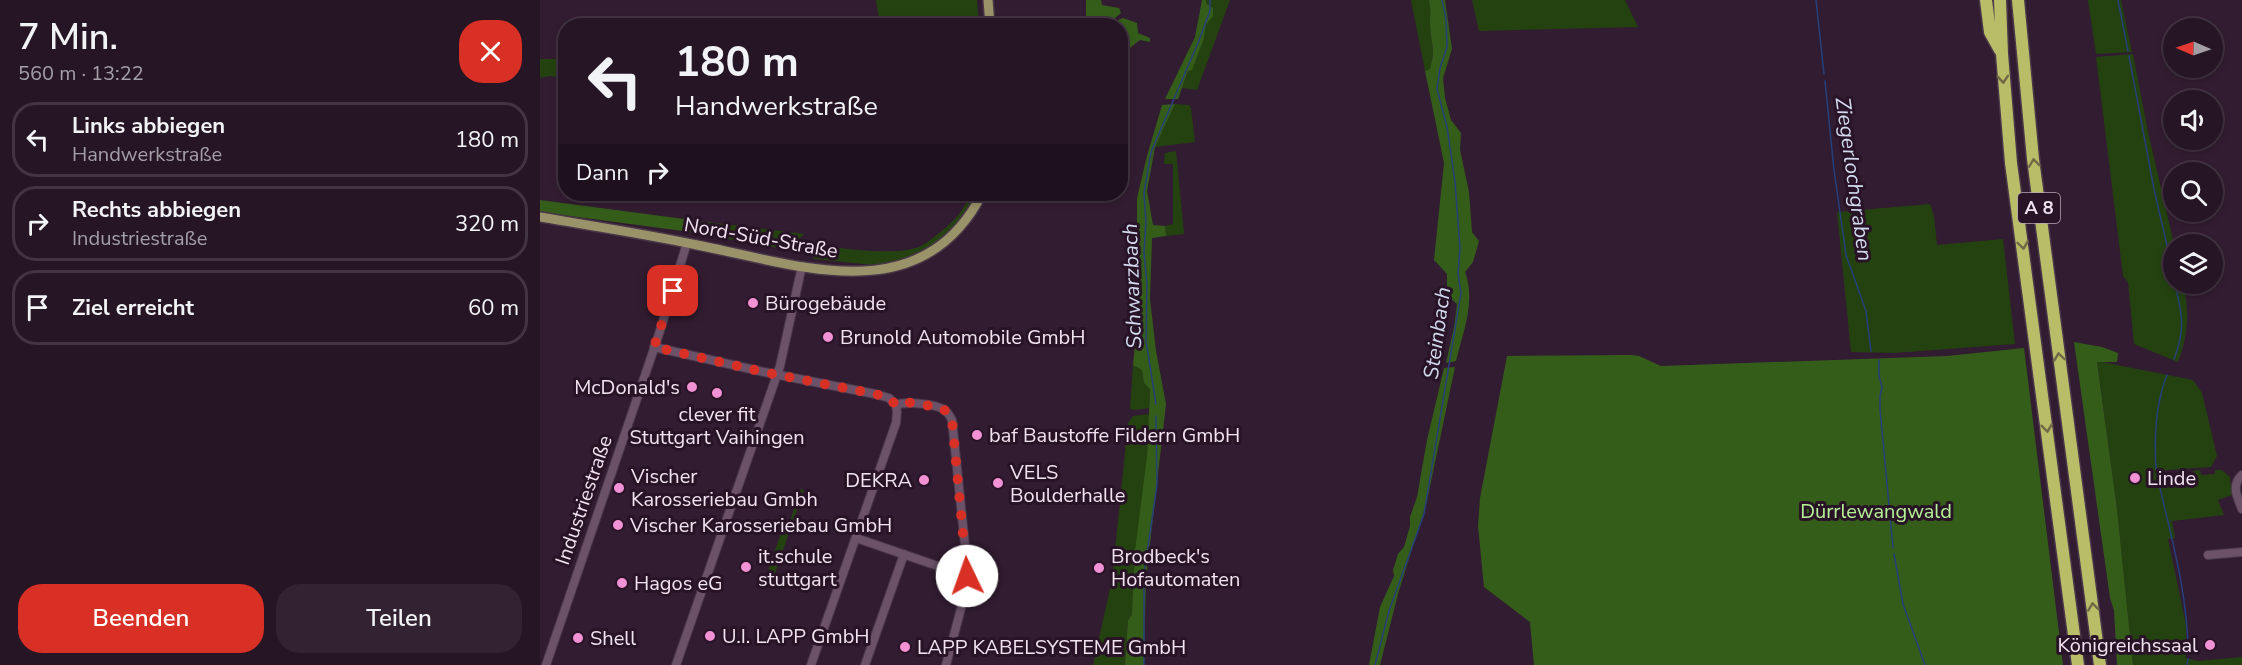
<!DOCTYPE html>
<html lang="de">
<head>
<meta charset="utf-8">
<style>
  body { margin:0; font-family:"Nunito Sans",sans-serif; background:#322232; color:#f1f3f6; height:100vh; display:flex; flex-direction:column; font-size:22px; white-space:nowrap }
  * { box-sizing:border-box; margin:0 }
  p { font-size:20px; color:#a49fa7 }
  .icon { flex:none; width:33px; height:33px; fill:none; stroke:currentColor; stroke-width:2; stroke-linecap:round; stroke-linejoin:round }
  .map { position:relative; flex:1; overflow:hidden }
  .panel { display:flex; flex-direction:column; background:#261525; width:540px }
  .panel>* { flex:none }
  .top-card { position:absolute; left:18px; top:18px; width:570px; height:183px; border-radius:24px; box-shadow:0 3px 9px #0003,0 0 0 2px #423442; background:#261525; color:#f1f3f6; overflow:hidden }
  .needle { width:39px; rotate:272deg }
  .fabs { position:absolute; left:1623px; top:18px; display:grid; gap:12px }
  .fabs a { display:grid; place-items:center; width:60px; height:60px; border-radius:50%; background:#261525; box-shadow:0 3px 9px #0003,0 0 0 2px #423442; font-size:30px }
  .pin { position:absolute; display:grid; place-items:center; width:51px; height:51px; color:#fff; margin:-26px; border-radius:12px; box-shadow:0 3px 9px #0006 }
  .me { position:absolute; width:66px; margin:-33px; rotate:357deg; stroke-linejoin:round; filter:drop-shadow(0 0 4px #0008) }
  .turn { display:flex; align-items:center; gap:21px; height:126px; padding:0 18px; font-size:27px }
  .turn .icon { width:78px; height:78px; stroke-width:2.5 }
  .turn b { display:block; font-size:42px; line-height:51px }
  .then { display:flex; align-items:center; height:57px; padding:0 18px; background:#0003; gap:12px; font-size:22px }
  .round { display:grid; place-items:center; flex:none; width:63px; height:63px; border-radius:24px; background:#322232 }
  .summary { display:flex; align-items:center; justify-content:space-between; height:102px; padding:0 18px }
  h1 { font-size:36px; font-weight:600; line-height:45px }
  .action { display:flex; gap:12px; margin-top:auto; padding:12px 18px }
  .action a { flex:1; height:69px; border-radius:24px; background:#d93025; color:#fff; font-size:24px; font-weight:600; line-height:69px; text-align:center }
  .action a+a { background:#322232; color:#f1f3f6 }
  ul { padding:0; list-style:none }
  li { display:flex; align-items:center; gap:18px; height:75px; margin:0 12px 9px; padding:0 6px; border:3px solid #423442; border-radius:24px }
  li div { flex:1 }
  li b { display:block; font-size:22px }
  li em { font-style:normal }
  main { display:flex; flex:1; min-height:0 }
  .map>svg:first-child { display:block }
</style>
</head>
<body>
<main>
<section class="panel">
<div class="summary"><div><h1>7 Min.</h1><p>560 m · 13:22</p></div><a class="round" style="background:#d93025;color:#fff"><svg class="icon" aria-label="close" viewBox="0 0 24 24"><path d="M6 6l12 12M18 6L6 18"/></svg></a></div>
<ul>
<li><svg class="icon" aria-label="left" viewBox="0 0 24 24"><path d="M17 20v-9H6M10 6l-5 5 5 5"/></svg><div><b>Links abbiegen</b><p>Handwerkstraße</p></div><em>180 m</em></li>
<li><svg class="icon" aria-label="right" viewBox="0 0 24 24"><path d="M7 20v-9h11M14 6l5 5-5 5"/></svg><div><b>Rechts abbiegen</b><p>Industriestraße</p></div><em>320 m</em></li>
<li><svg class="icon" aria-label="arrive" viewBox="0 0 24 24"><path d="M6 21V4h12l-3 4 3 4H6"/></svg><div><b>Ziel erreicht</b></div><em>60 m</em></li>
</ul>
<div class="action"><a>Beenden</a><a>Teilen</a></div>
</section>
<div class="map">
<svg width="1702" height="665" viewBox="0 0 1702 665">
  <rect width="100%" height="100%" fill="#321c31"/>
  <!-- green -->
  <path fill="#244210" d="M336,0H437L439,25H340Z
    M666,0H690L657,90L642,88L666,25L673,16Z
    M871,0H889C891,9 890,15 890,25C891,46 896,47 890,70L885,71Z
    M932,0H1085L1098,27L939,31Z
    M1548,0H1581L1592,52L1556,54Z
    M1593,54L1608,132L1634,244V284H1643C1650,311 1648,336 1638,362L1594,344L1588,282L1583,276L1556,57Z
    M0,59H25V78L10,76L0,78Z
    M635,104L649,105L651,108L655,142L615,147Z
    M636,151L644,234L626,236L625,226L633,224V164H624L625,153Z
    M430,194H439L421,223L386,250L360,262L333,265L274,259L271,253L273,248L279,246C306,248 356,257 381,246C389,242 396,235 403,230C415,220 425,209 430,194Z
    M1390,204L1394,216L1397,245L1463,239L1475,344L1354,353L1311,352L1297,212Z
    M144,219L264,234L250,250L143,231Z
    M1557,361L1653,380L1662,393L1677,456L1671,467L1614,471L1621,477L1653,476V471L1660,470L1661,475L1675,474V470H1682L1690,477L1692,495L1678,500L1684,515L1632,521L1635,538L1628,539L1646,625V658L1658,661L1702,657V665H1593L1577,509Z
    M593,365L602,370L604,383L610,389L609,408L595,410L590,409Z
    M609,414L607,456L592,616L588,620L585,665H553L572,580L588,423L593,416Z
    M260,489L264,490L234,576L227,574L242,530L232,526L234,520L249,525Z"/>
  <!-- forest -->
  <path fill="#355d1a" d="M546,0H561L562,5L579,8L581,13L575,18L576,21L583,18L597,23L598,33L610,38V42L600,40L581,55L580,26L546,25Z
    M662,0H666L667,4L673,8V16L666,25L663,41L652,70L648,71L638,99H625L655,37Z
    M889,0H905L912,49L903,78L905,98L911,120L921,133L920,150L929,192L932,232L939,241L933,262L925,272C936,301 923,332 916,361L906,363L914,327L917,304L907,295V274L894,260L904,163L885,71L890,69C896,47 891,46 890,25C890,15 891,9 889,0Z
    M635,104L615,147L607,191L613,225L625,226L626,236L612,238L610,299L616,351L626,404L606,579L604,665H585L588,620L592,615L595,551L607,456L610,389L604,383L602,370L593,365L597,323V198L607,156L622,105Z
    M0,200L144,219L143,231L0,212Z
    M1534,342L1562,347L1578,353L1577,362H1557L1577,509L1593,665H1577L1574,610L1570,598Z
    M1484,348L1523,665H994L990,622L944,587L938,526L940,498L967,356L1092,355L1099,356L1121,366L1407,356Z
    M915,367L887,501L858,594L840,665H829L840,607L854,576L853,570L858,554L864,547L870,526V517L877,497L887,440L904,368Z"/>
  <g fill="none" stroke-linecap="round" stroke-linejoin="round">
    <!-- stream -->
    <path stroke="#26407b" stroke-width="1.5" d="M1276,0L1284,74
      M1578,0L1588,51
      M1589,56L1614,189L1634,276
      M1285,81L1294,170L1306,255L1326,311L1331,351
      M1634,359C1646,328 1642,315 1635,284
      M1339,360V376L1342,387L1340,396V409L1353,548
      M616,404L606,341L607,285L604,252L606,222L604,193L611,152L658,43L670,11V0
      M1616,469C1614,438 1615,405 1627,375
      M1617,475C1630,533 1648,593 1648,653
      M1354,554L1363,604L1385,665
      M604,665V574L617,485L616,416
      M835,665L849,611L884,514L921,293L918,274L920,248L915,182L907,127L897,89L900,68L907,47L906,19L902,0
      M1647,665L1648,659"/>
    <!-- minor casing -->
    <g stroke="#493749" stroke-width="10">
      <path id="minor" d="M114,347L224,372L335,394L349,398L356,405
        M356,405C366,401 394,404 403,409C408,412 410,416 412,420L426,555L427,586L406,665
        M1702,475C1691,485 1697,497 1702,509
        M316,538L427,576
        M1668,555L1702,552
        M6,665L118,337L147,243
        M136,665L240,366L262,266
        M271,665L356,423L357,412L356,405
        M325,665L364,554"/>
    </g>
    <!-- major casing -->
    <g stroke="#493749" stroke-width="12">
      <path id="major" d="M448,0L450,26
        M0,217C52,226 105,234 157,245C259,265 381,312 442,194"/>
    </g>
    <!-- highway casing -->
    <g stroke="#493749" stroke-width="15">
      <path id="highway" d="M1446,0L1450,32L1460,50
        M1460,0L1462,54L1471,163L1538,665
        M1478,0L1493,159L1560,665"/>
    </g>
    <!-- minor -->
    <use href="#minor" stroke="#6b5269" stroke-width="8"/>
    <!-- major -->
    <use href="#major" stroke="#9a9268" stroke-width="9"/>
    <!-- highway -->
    <use href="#highway" stroke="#babd67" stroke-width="12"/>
  </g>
  <!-- one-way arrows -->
  <defs><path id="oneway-chevron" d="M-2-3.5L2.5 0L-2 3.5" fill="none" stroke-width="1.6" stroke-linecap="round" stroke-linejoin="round" transform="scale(1.5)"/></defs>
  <g stroke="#716847">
    <use href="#oneway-chevron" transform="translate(1463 79) rotate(86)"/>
    <use href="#oneway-chevron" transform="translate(1494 163) rotate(-97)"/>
    <use href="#oneway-chevron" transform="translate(1483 245) rotate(82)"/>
    <use href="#oneway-chevron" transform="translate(1519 357) rotate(-98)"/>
    <use href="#oneway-chevron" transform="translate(1507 428) rotate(83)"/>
    <use href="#oneway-chevron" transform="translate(1553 607) rotate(-97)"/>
  </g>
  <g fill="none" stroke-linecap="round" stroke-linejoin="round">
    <!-- route -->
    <path stroke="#d93025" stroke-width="10" stroke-dasharray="0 18" d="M133,291L114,347L228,373L335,394L349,398L356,405L366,402L402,408L409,414L412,420L427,576"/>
  </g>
  <!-- markers -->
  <g fill="#f391d5" stroke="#281327" stroke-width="2">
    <circle cx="213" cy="303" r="6"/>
    <circle cx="288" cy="337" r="6"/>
    <circle cx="152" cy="387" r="6"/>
    <circle cx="177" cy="393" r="6"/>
    <circle cx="437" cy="435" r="6"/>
    <circle cx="1595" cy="478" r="6"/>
    <circle cx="384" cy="480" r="6"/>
    <circle cx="458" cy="483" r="6"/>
    <circle cx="79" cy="488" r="6"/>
    <circle cx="78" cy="525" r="6"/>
    <circle cx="206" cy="567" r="6"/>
    <circle cx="559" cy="568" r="6"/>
    <circle cx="82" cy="583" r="6"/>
    <circle cx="170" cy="636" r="6"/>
    <circle cx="38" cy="638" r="6"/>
    <circle cx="1670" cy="645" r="6"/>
    <circle cx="365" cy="647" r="6"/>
  </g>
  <g text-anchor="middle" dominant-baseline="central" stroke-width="6" stroke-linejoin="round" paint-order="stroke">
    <!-- shield labels -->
    <rect fill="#281327" stroke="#b5a5b4" stroke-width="1.5" x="1478" y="193" width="42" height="30" rx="4.5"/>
    <g font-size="18" font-weight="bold" fill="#f2e3f1">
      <text x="1499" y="208">A 8</text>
    </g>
    <!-- street labels -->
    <g font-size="20" fill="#f2e3f1" stroke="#281327">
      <text transform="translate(221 238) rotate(10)">Nord-Süd-Straße</text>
      <text transform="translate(44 500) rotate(-71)">Industriestraße</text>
    </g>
    <!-- poi labels -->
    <g font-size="20" fill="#f2e3f1" stroke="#281327" text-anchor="start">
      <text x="225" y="303">Bürogebäude</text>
      <text x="300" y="337">Brunold Automobile GmbH</text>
      <text x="140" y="387" text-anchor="end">McDonald's</text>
      <text x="177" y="414" text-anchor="middle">clever fit<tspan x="177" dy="23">Stuttgart Vaihingen</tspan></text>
      <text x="449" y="435">baf Baustoffe Fildern GmbH</text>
      <text x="470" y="472">VELS<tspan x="470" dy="23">Boulderhalle</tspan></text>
      <text x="91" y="476">Vischer<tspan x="91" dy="23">Karosseriebau Gmbh</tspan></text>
      <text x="1607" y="478">Linde</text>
      <text x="372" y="480" text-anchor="end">DEKRA</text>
      <text x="90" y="525">Vischer Karosseriebau GmbH</text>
      <text x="218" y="556">it.schule<tspan x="218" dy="23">stuttgart</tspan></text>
      <text x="571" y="556">Brodbeck's<tspan x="571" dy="23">Hofautomaten</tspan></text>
      <text x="94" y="583">Hagos eG</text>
      <text x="182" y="636">U.I. LAPP GmbH</text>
      <text x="50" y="638">Shell</text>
      <text x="1658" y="645" text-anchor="end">Königreichssaal</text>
      <text x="377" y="647">LAPP KABELSYSTEME GmbH</text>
    </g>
    <!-- park labels -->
    <g font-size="20" fill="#b5f295" stroke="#281327">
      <text x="1336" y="511">Dürrlewangwald</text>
    </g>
    <!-- water labels -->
    <g font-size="21" font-style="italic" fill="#d2dbee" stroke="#281327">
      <text transform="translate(1314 179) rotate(82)">Ziegerlochgraben</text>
      <text transform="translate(592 286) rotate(-92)">Schwarzbach</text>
      <text transform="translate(897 333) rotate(-82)">Steinbach</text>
    </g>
  </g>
</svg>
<div class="fabs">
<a><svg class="needle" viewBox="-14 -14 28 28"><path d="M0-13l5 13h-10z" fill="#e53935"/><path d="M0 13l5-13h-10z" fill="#a49fa7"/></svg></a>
<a><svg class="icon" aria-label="sound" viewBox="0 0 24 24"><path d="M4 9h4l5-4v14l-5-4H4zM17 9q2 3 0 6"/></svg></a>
<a><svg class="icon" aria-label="search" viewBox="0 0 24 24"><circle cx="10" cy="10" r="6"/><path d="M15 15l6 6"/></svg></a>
<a><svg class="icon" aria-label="layers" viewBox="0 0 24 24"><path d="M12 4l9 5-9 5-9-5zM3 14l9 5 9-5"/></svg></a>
</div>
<div class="pin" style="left:133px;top:291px;background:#d93025"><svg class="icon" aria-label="arrive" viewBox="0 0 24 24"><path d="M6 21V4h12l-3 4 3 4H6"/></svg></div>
<svg class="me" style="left:427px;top:576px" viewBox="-20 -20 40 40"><circle r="19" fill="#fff"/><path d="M0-13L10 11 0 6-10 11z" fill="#d93025"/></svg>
<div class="top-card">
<div class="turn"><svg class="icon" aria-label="left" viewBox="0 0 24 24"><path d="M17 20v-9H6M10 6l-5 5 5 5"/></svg><div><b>180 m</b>Handwerkstraße</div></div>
<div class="then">Dann<svg class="icon" aria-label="right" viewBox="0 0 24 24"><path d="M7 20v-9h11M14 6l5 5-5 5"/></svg></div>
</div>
</div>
</main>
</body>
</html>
